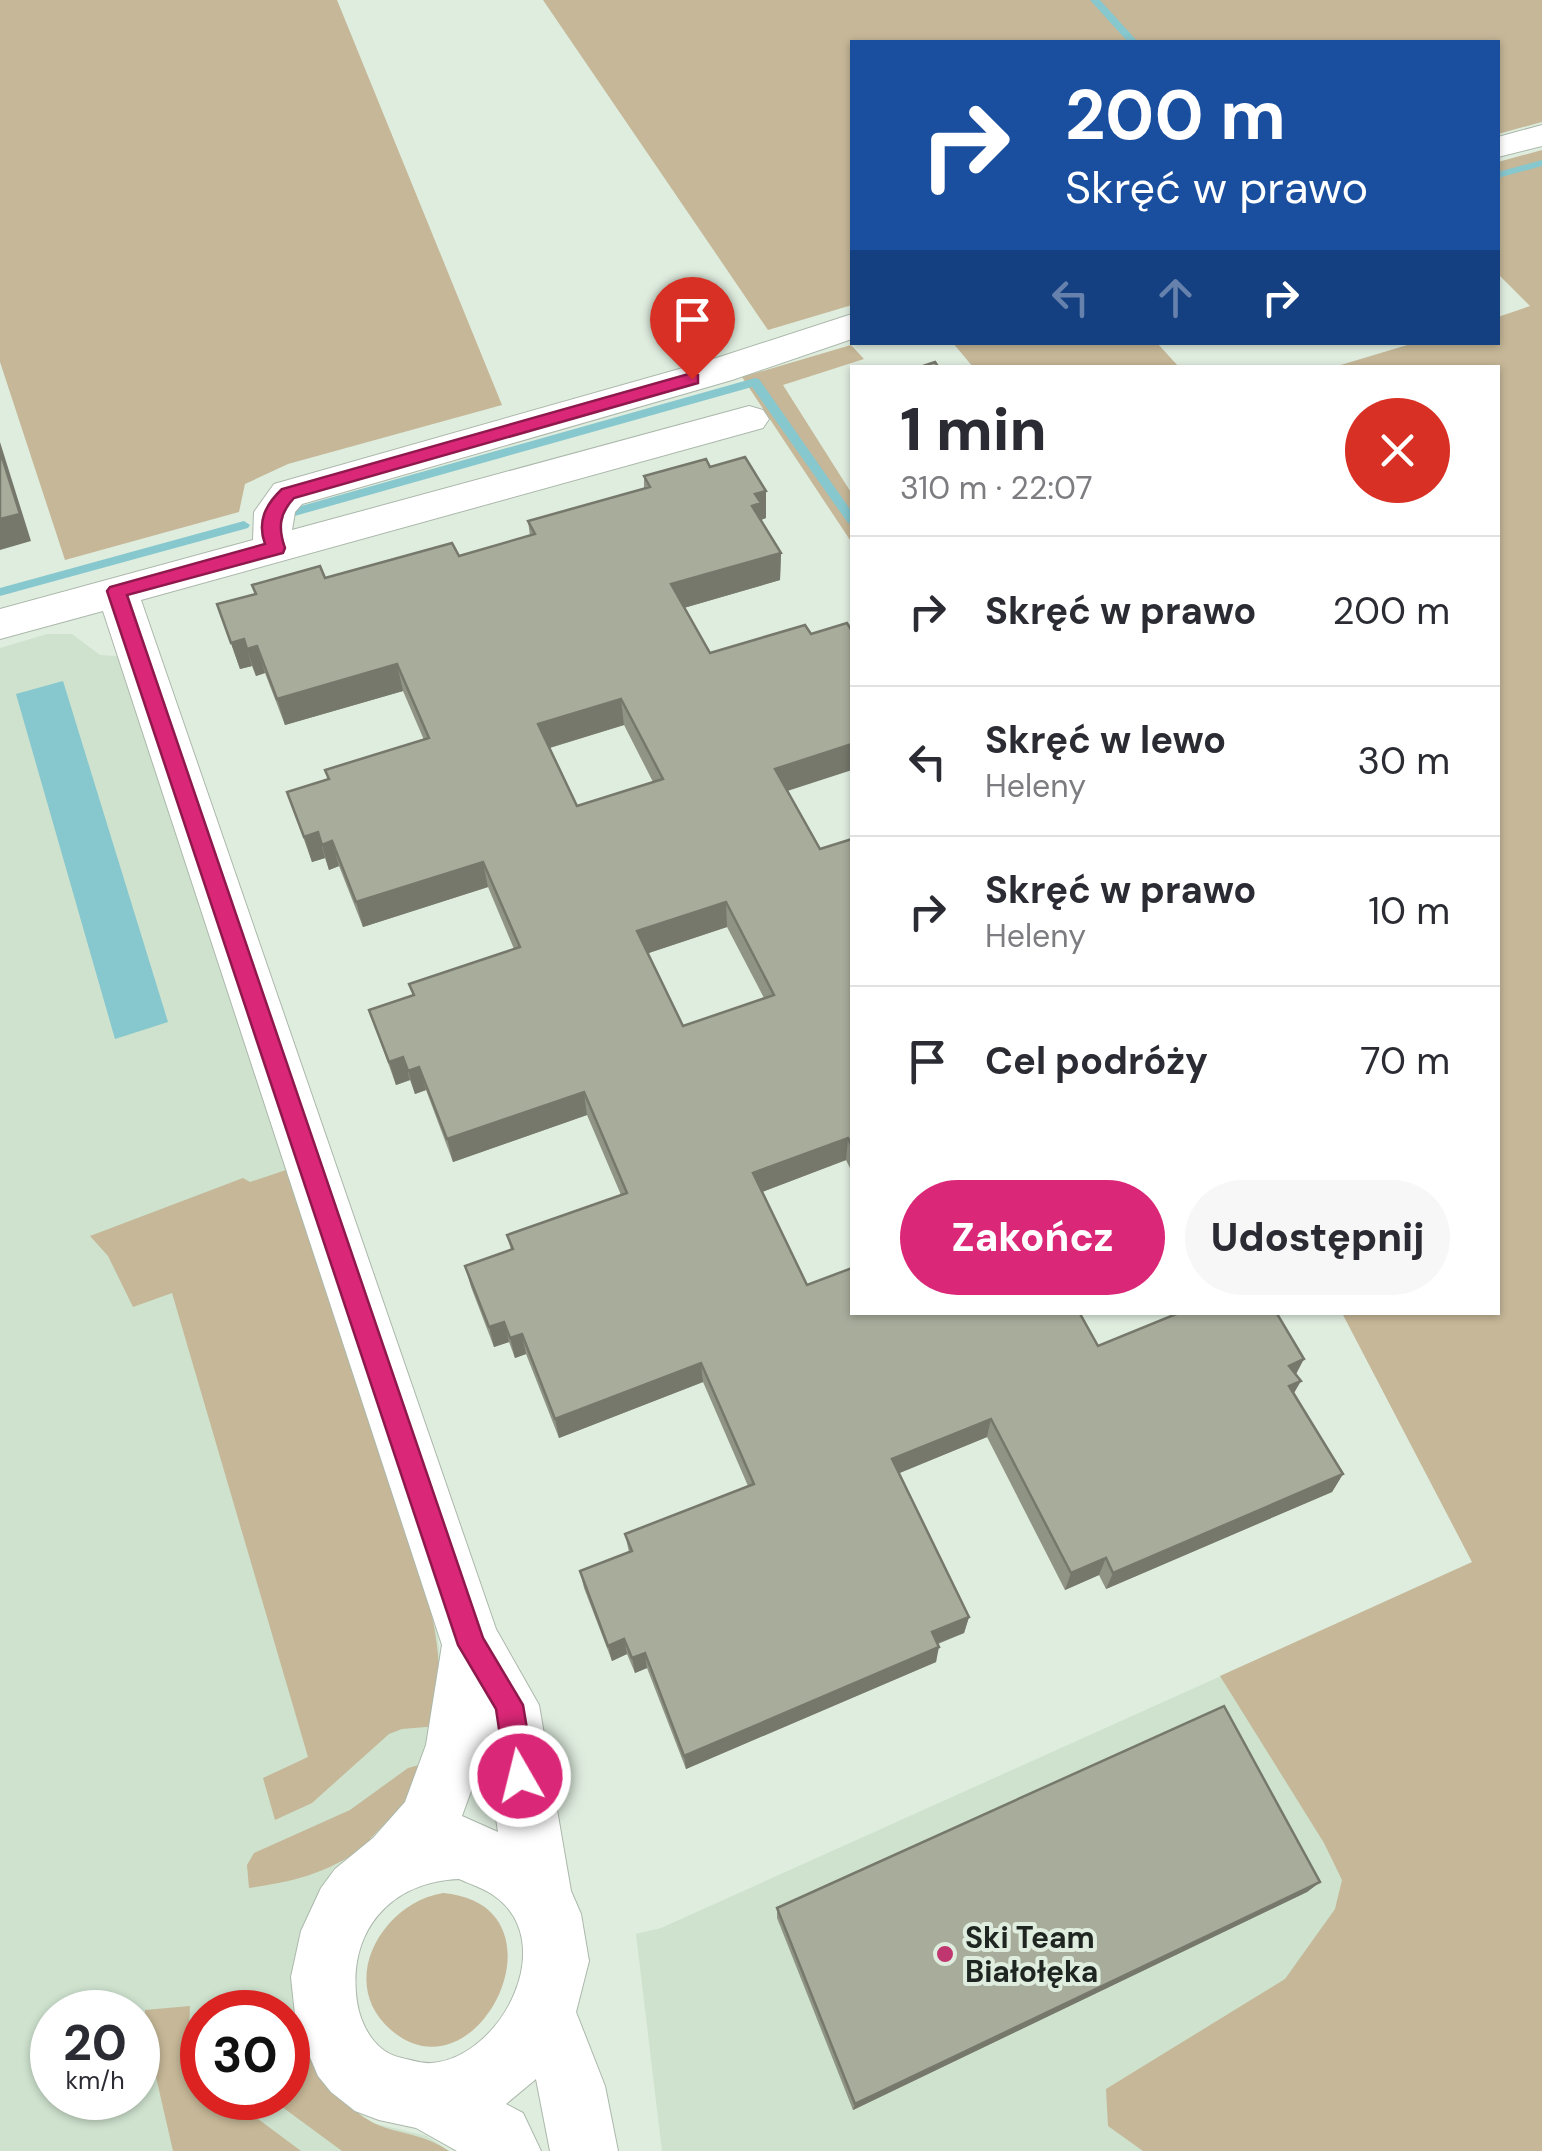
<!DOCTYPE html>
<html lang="pl">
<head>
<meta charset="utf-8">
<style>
  body { margin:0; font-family:"DM Sans",sans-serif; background:#f7f7f7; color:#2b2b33; height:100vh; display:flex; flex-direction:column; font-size:38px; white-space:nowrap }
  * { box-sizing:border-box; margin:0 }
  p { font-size:32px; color:#7c7c81 }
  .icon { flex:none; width:55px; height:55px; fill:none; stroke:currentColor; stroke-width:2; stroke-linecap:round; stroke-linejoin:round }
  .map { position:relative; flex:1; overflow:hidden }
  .sheet { position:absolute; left:850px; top:365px; width:650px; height:950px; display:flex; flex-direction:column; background:#fff; border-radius:0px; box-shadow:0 2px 8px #0004 }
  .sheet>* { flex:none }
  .top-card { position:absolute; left:850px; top:40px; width:650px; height:305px; border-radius:0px; box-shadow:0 2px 8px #0004; background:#1a4fa0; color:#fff; overflow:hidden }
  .speed { position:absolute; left:30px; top:1990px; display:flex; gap:20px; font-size:50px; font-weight:700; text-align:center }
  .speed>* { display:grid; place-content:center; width:130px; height:130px; border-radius:50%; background:#fff; box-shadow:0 2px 8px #0004; line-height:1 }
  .speed small { font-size:25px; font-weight:400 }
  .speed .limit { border:15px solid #d22; background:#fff; color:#111 }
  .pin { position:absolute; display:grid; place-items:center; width:85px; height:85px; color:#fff; margin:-102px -42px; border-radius:50% 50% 50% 0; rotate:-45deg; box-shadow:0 0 10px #0007 }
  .pin .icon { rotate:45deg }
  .me { position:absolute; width:110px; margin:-55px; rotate:352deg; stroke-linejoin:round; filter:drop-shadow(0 0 8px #0008) }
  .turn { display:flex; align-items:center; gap:35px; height:210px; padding:0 50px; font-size:45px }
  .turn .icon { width:130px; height:130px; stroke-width:2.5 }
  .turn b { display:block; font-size:70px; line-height:85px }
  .lanes { display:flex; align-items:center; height:95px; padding:0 50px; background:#0003; justify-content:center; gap:50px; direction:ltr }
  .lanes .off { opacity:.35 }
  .round { display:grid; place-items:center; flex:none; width:105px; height:105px; border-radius:52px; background:#f7f7f7 }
  .summary { display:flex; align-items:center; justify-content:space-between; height:170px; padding:0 50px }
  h1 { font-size:60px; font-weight:800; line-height:75px }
  .cta { display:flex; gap:20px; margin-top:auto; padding:20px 50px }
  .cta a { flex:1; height:115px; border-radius:60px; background:#db2777; color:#fff; font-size:40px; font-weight:800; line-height:115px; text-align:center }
  .cta a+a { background:#f7f7f7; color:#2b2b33 }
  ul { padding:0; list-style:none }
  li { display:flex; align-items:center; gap:30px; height:150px; padding:0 50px; border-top:2px solid #e1e1e2 }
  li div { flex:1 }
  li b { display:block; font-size:38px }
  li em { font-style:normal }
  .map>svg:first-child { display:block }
</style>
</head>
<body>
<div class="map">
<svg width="1542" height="2151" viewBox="0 0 1542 2151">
  <rect width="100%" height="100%" fill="#dfeddf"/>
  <!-- built -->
  <path fill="#cee2ce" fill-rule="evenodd" d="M47,634H72L100,655L117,656L437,1629L440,1656L430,1762L370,1839L372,1843L333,1869L300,1931L291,1974L295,2036L319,2073L354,2110L373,2123L427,2136L449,2151H0V648ZM52,2012H138V2098H52ZM202,2012H288V2098H202Z
    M1472,1563L1542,2151H662L636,1934L661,1928Z"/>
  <!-- green -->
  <path fill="#c5b797" d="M0,0H337L502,405L288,464L245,484L239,512L65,560L0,362Z
    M543,0H1542V122L1498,134V42H852V305L768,330Z
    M1542,150V2151H1143L1108,2126L1106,2089L1285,1979L1335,1909L1342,1880L1324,1843L1220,1676L1472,1562L1342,1313L1498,1312V368L1334,367L1414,343L1498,342V317L1530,306L1498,274V162Z
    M953,343H1157L1179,367H973Z
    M851,345L864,359L783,385L852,494V543L742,377Z
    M286,1170L426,1592C439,1638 442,1679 438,1726L402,1729L389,1734L312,1803L275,1820L263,1778L308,1757L172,1293L133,1307L108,1256L90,1236L243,1178L250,1182Z
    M430,1762L419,1788L370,1839L372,1843C326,1873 302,1880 249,1888L247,1865L254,1853L350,1810L408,1768Z
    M443,1893C575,1905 478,2105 391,2030C336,1983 382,1903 443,1893Z
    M190,2006C189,2031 186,2054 202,2074V2098H230L301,2151H173L145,2029V2010Z
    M288,2029C314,2059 333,2100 370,2121C395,2135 419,2131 449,2151H342L270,2098H288Z"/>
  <!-- water -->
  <path fill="#87c7ce" d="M63,681L168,1022L115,1039L16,694Z"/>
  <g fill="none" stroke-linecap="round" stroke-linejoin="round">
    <!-- stream -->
    <path fill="#87c7ce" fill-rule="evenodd" d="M1090,0H1100L1138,42H1128Z
      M1542,160V166L1498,178V172Z
      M755,378L759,379L852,512V524L848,523L752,387L291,517L285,513L287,510Z
      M244,521L250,525L248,528L0,596V588Z"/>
    <!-- street casing -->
    <g stroke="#abb8ab" stroke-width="2">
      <path id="street" d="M1542,125V146L1498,157V137Z
        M852,314V339L732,380L302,504L295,512L292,530L749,406L763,410L769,419L763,428L141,600L496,1629L539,1705L571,1891L581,1914L589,1961L576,2012L605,2086L618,2151H550L536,2079L506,2104L523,2113L541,2151H457L416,2128L379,2120L355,2111L331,2092L318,2076L296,2024L291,1977L301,1931L321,1888L335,1869L373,1838L405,1802L426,1745L442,1645L103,611L0,639V609L253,540L254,512L274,484L704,362ZM486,1750L498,1832L462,1816ZM459,1879C470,1884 483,1888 493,1895C561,1941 502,2057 432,2063C423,2064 411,2060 402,2058C376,2053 361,2027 357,2002C347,1932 389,1882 459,1879Z"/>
    </g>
    <!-- street -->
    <use href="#street" fill="#fff" fill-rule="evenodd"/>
  </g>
  <!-- wall -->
  <path fill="#909485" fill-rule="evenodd" d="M710,467L766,518L761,520L781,553L780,580L684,608L820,849L852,839V1172L846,1160L762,1192L807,1285L1098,1346L1296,1374L1294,1393L1343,1474L1332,1492L1106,1589L1099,1575L1065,1590L987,1437L899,1473L969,1617L964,1633L938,1644L936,1662L686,1769L647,1668L635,1673L627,1654L612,1661L584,1588L580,1571L629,1552L625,1534L748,1486L703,1382L559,1438L526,1354L515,1358L509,1342L494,1347L471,1287L465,1266L511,1250L507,1235L621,1195L587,1115L453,1162L426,1090L415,1094L410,1080L396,1085L369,1010L413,996L409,984L514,949L488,887L363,927L339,866L329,870L325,858L312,862L287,792L328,780L325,770L424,740L403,691L285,725L265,673L256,676L252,666L240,669L217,604L325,578L459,556L530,536L528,521L644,489V476ZM624,725L653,782L577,806L550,748ZM727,927L764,998L683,1026L648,953Z
    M1320,1882L1307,1892L853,2110L777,1918V1908Z"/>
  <!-- shaded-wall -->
  <path fill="#76786c" d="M0,442L31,541L0,550Z
    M766,491V518L761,520L752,506L755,494Z
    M781,553L780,580L673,611L671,584Z
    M244,639L252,666L240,669L231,643Z
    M257,646L265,673L256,676L247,649Z
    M397,664L403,691L285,725L277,699Z
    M621,699L624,725L542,750L538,724Z
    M852,744V770L775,795V769Z
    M318,832L325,858L312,862L304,837Z
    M332,841L339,866L329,870L322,845Z
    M483,862L488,887L363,927L356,902Z
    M726,902L727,927L640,956L637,931Z
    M403,1057L410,1080L396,1085L389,1062Z
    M419,1067L426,1090L415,1094L408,1071Z
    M584,1092L587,1115L453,1162L447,1139Z
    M848,1138L846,1160L754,1195L753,1173Z
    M504,1322L509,1342L494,1347L489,1327Z
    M522,1334L526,1354L515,1358L510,1338Z
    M1304,1359L1294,1378L1289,1366Z
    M701,1363L703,1382L559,1438L555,1419Z
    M1301,1381L1290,1400L1289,1386Z
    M991,1419L987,1437L890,1477L892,1459Z
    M1343,1474L1332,1492L1106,1589L1113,1573Z
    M1106,1558L1099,1575L1065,1590L1071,1573Z
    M969,1617L964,1633L928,1647L932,1632Z
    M624,1639L627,1654L612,1661L608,1646Z
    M939,1647L936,1662L686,1769L684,1756Z
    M645,1653L647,1668L635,1673L632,1658Z
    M1320,1882L1307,1892L853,2110L855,2104Z"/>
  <!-- building -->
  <path fill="#a8ac9b" stroke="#76786c" stroke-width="2.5" fill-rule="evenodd" d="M935,362L939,368H917Z
    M0,451L20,514L0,519Z
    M745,457L766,491L755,494L761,503L752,506L781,553L671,584L710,653L805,625L811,634L847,623L852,631V744L775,769L820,849L852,839V1147L848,1138L753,1173L807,1285L852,1268V1312H1079L1098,1346L1181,1312H1276L1304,1359L1289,1366L1301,1381L1289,1386L1343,1474L1113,1573L1106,1558L1071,1573L991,1419L892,1459L969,1617L932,1632L939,1647L684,1756L645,1653L632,1658L624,1639L608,1646L580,1571L632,1551L625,1534L754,1484L701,1363L555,1419L522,1334L510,1338L504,1322L489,1327L465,1266L513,1249L507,1235L627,1193L584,1092L447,1139L419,1067L408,1071L403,1057L389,1062L369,1010L414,995L409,984L520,947L483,862L356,902L332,841L322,845L318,832L304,837L287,792L329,779L325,770L429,738L397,664L277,699L257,646L247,649L244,639L231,643L217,604L256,594L252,585L320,566L325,578L452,543L459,556L535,534L528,521L650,487L644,476L706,459L710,467ZM621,699L663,779L577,806L538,724ZM726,902L774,995L683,1026L637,931Z
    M1224,1706L1320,1882L855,2104L777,1908Z"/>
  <!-- route -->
  <path fill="#db2777" stroke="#8e194d" stroke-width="2.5" d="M692,373L698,375V383L294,498C279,514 278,528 285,548L283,553L127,595L483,1638L523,1705L535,1776L530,1786L520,1790L511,1786L506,1776L496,1709L458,1645L107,591L110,587L265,544C257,522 265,505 282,489Z"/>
  <!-- markers -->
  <circle fill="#c0366e" stroke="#dfeddf" stroke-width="4" cx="945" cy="1954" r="10"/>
  <g text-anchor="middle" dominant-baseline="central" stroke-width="8" stroke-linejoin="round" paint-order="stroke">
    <!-- near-poi labels -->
    <g font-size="30" font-weight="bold" fill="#1f2520" stroke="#dfeddf" text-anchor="start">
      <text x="965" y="1937">Ski Team<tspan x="965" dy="34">Białołęka</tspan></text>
    </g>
  </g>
</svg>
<div class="speed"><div>20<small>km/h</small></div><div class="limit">30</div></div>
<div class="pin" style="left:692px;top:379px;background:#d93025"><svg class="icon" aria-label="arrive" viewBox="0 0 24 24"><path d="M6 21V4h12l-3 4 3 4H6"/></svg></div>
<svg class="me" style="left:520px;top:1776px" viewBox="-20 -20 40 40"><circle r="17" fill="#db2777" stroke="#fff" stroke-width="3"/><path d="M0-11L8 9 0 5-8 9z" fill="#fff"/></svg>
<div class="top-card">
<div class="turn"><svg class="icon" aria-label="right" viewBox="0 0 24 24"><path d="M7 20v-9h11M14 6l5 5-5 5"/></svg><div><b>200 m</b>Skręć w prawo</div></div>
<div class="lanes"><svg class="icon off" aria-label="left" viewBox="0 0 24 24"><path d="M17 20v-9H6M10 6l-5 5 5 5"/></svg><svg class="icon off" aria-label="ahead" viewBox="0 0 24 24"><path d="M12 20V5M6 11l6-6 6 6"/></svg><svg class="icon" aria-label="right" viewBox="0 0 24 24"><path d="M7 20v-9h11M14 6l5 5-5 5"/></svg></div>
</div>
<section class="sheet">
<div class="summary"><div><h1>1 min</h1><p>310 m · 22:07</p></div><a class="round" style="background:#d93025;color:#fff"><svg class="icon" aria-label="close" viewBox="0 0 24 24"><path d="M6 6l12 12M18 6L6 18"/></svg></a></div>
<ul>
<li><svg class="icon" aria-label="right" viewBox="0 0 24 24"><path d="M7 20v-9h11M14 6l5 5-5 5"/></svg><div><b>Skręć w prawo</b></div><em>200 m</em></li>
<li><svg class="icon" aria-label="left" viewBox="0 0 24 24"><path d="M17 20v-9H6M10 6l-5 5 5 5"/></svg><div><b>Skręć w lewo</b><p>Heleny</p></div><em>30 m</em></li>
<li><svg class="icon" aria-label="right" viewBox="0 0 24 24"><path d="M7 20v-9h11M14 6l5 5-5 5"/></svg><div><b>Skręć w prawo</b><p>Heleny</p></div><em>10 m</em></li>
<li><svg class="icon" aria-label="arrive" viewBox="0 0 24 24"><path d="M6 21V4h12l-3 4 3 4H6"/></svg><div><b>Cel podróży</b></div><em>70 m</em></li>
</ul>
<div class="cta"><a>Zakończ</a><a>Udostępnij</a></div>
</section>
</div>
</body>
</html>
